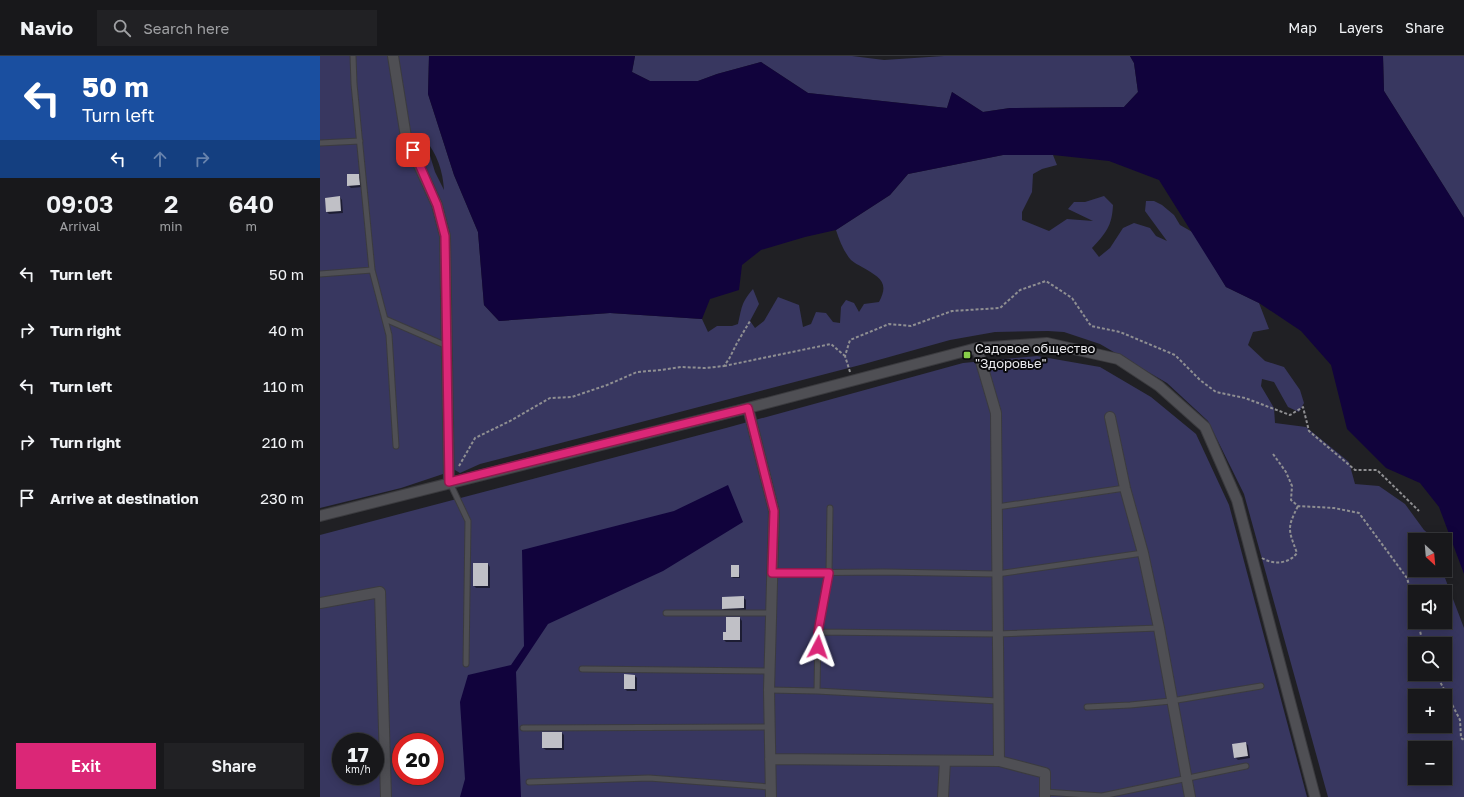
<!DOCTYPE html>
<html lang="en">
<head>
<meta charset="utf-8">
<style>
  body { margin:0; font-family:"Golos Text",sans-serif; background:#212124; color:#f1f3f6; height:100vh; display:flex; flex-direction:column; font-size:15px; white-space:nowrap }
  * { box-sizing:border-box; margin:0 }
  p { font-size:13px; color:#9fa0a3 }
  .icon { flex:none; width:22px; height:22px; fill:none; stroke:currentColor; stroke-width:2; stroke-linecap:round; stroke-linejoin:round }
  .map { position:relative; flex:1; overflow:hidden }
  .side { display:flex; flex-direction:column; background:#18181b; width:320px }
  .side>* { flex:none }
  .top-card { background:#1a4fa0; color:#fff; overflow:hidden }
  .needle { width:26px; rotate:154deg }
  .buttons { position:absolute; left:1088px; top:477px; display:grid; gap:8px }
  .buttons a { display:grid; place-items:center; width:44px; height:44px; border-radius:0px; background:#18181b; box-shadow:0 2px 10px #0003,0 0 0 1px #36373a; font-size:20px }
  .speed { position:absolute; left:12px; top:677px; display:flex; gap:8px; font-size:20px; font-weight:700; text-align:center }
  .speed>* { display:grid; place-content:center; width:52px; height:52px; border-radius:50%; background:#18181b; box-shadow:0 2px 10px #0003,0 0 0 1px #36373a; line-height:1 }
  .speed small { font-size:10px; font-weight:400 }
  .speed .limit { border:6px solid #d22; background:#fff; color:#111 }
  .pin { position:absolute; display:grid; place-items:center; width:34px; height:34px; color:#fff; margin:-17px; border-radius:8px; box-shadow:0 2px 6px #0006 }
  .me { position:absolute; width:44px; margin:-22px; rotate:4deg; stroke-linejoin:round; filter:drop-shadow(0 0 3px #0008) }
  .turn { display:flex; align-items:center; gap:14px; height:84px; padding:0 16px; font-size:18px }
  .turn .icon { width:52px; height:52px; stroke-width:2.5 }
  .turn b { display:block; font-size:28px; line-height:34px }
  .lanes { display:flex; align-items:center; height:38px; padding:0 16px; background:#0003; justify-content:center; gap:20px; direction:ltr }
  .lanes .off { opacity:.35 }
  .eta { display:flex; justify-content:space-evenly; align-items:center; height:68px; text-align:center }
  .eta b { font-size:24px; font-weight:600; line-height:28px }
  .cta { display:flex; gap:8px; margin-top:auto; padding:8px 16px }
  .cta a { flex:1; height:46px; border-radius:0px; background:#db2777; color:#fff; font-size:16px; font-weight:600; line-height:46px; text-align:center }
  .cta a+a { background:#212124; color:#f1f3f6 }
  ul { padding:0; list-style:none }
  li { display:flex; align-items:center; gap:12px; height:56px; padding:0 16px }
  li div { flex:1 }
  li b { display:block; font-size:15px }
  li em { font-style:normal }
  header { display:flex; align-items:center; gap:24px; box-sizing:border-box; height:56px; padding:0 20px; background:#18181b; border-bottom:1px solid #36373a }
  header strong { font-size:19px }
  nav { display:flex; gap:22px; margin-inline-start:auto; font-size:14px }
  .search { width:280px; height:36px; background:#212124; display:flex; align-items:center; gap:10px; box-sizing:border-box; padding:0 14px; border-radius:0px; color:#9fa0a3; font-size:15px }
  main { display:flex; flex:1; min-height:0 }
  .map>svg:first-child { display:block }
</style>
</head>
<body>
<header>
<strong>Navio</strong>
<div class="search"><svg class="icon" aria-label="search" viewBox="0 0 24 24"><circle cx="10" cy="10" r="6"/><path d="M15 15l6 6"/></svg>Search here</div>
<nav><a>Map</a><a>Layers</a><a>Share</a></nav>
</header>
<main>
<section class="side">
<div class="top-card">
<div class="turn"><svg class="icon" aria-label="left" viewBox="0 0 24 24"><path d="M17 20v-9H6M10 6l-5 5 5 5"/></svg><div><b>50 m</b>Turn left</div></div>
<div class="lanes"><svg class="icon" aria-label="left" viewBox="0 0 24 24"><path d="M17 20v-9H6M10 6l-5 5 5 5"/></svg><svg class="icon off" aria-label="ahead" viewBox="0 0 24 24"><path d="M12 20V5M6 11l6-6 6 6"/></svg><svg class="icon off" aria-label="right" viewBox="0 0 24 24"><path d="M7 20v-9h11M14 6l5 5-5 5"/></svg></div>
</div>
<div class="eta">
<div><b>09:03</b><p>Arrival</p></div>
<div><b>2</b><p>min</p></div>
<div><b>640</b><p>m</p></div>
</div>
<ul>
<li><svg class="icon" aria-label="left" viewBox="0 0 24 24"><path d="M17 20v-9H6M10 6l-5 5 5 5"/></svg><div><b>Turn left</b></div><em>50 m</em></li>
<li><svg class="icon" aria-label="right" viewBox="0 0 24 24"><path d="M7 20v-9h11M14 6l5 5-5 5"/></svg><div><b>Turn right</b></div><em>40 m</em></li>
<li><svg class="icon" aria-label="left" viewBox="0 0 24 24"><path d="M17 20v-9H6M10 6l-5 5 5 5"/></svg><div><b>Turn left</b></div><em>110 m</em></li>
<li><svg class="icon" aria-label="right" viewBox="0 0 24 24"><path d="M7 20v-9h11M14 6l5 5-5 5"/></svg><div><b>Turn right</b></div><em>210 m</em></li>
<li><svg class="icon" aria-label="arrive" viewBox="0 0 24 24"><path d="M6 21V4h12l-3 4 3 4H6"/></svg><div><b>Arrive at destination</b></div><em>230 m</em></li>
</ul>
<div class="cta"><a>Exit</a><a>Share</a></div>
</section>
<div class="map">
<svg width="1144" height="741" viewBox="0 0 1144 741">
  <rect width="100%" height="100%" fill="#202024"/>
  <!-- green -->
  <path fill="#383760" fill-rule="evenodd" d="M0,0H109L108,38L134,119L158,176L164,249L179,265L290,257L382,263L388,276L397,270H412L418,268C422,251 421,247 433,233L439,248L430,265L435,272L444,265L458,241L479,249L483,271L491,268L496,256L506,257L513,266L520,267L521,251L526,244L534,247L539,256L544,248L559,246C570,226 559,221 542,211C539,209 534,207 531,204C524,196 519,184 516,174L570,139L588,118L683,99H733L737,109L722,113L713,118L712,136L702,156V164L729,175L747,163L773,165L748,153L754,146H765L784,140L793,149C792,170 786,177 772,192L779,201L790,192L803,172L814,167L830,172L836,180L847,185L825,155L826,145H834L842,149L854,159L860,169L874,177L906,231L939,247L949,273L933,276L928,289L945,305L964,311L980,334L984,347L979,356L968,351L954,326L942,323L941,330L954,352L955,367L986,371L1029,406L1035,428L1059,430L1085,448L1104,474L1116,484H1095V514H1122L1144,572V741H1008L924,438L888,365L847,327L780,288L744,276L728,275L675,276L630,284L544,308L160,408L140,417L135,414L81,432L0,452ZM105,83C117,98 123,115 124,134L115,116ZM1095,536H1125V566H1095ZM1095,588H1125V618H1095ZM1095,640H1125V670H1095ZM1095,692H1125V722H1095Z
    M315,0H532L564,4L624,0H810L814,7L818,36L804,51L690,52L663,56L632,36L627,52L488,37L441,6L397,18L378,25H330L312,16Z
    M1063,0H1144V162L1064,35Z
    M717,300L780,311L831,341L876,378L909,449L987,741H0V479L406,372L643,307ZM21,686H55V720H21ZM81,686H115V720H81Z"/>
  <!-- water -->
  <path fill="#11033c" d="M109,0H315L312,16L330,25H378L397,18L441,6L488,37L627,52L632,36L663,56L690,52L804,51L818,36L814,7L810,0H1063L1064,35L1144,162V518L1119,451L1100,427L1066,412L1027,373L1011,309L981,275L939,247L906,231L839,124L789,105L733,99H683L588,118L570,139L516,174L485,181L441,194L422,209L419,234L390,243L382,263L290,257L179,265L164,249L158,176L134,119L108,38Z
    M408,429L423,466L343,515L228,568L196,616L201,741H140L145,723L140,646L148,619L191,609L204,590L202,494L354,455Z"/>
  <!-- shadow -->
  <path fill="#0007" d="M38,119L41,122L42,131L31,132L28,129Z
    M20,141L22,144L23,157L9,158L7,156Z
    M168,508L170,511V532H156L154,530Z
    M418,510L420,522H413L412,521Z
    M423,541L426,544V555H406L403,553Z
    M420,562L422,565V586H406L404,584L407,577Z
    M315,620L317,622V635H307L305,633Z
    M242,677L244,679V694H226L223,692Z
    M925,687L928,689L930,702L918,704L915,701Z"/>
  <!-- building -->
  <path fill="#c0c0c6" d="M27,118H39L40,129L27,130Z
    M20,140L21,155L6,156L5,142Z
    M153,507H168V530H153Z
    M411,509H419V521H411Z
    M424,540V552L402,553V541Z
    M406,561H420V584H403V576H406Z
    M304,618L315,619V633H304Z
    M222,676H242V692H222Z
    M926,686L928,700L914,702L912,688Z"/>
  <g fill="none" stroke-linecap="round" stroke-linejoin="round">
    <!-- service casing -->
    <g stroke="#3b3b3f" stroke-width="7">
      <path id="service" d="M33,0L34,28L52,214L69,279L76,390
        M0,87L40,85
        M0,218L52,214
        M65,263L127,290
        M130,427L148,465L146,608
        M677,451L805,432
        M452,517L564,516L677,518L823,497
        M346,557H451
        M498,576L678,578L839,572
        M262,613L449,615
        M449,634L497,635L678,645
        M497,635L498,576L509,517L510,452
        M767,651L810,649L851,645L941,630
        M203,672L449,671
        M209,726L329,722L450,731
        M725,736L782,740L926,710"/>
    </g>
    <!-- minor casing -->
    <g stroke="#3b3b3f" stroke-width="12">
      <path id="minor" d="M73,0L86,81L117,149L125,180L129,426
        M657,292L676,357L679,705
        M428,352L454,455L449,634L451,741
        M790,361L805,432L823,497L839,572L870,741
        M0,460L428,352L657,292L727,287L798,303L839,330L885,371L917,444L995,741
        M0,547L60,536L66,741
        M450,703L679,705L725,717V741
        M623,741L625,705"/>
    </g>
    <!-- path -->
    <path stroke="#8f8f92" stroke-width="2" stroke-dasharray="3 2" stroke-linecap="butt" d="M404,310L511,288L525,300
      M530,316L525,300L530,284L569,268L591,270L632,255L680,252L700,234L726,225L752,242L771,270L800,276L855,299L880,324L896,336L925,342L970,359L983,351L989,375L1035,414H1057L1099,455
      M953,398L966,416L972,430L971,444L978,450L1014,452L1039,457L1087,522L1095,551
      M139,410L155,382L190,365L230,342L252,341L287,329L317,316L341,314L361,311L385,312L404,310L409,303L417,287L430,265
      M942,502C953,509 969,508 977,497C968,473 967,472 978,450
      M1098,566L1103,588
      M1116,618L1137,658L1140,664L1141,682L1144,684"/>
    <!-- service -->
    <use href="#service" stroke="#4f4f54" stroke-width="5"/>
    <!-- minor -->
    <use href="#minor" stroke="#4f4f54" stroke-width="10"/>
  </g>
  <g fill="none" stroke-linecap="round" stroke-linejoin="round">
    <!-- route casing -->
    <g stroke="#8e194d" stroke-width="10">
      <path id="route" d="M93,94L117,149L125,180L129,426L428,352L454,455L452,517H509L498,576V591"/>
    </g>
    <!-- route -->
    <use href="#route" stroke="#db2777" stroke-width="7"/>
  </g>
  <!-- markers -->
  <rect fill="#88cf49" stroke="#0a0a0c" stroke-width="1.5" x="643" y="295" width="8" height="8" rx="2"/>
  <g text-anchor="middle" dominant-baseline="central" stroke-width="4" stroke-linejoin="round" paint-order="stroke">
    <!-- poi labels -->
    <g font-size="13" fill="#eaeaed" stroke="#0a0a0c" text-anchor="start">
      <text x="655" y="292">Садовое общество<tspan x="655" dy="15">"Здоровье"</tspan></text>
    </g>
  </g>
</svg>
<div class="buttons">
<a><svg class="needle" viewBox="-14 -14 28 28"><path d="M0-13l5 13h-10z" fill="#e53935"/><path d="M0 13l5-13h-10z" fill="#9fa0a3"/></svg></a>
<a><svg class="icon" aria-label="sound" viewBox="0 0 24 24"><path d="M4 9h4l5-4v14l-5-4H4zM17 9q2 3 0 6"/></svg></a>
<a><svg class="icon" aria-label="search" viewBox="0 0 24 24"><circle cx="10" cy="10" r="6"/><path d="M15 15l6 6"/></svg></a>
<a>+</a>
<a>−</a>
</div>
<div class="speed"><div>17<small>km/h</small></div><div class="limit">20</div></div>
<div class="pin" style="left:93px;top:94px;background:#d93025"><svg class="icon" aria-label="arrive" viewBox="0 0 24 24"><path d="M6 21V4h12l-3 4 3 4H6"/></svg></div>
<svg class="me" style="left:498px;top:591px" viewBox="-20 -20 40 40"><path d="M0-17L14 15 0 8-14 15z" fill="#db2777" stroke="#fff" stroke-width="4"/></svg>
</div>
</main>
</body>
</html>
